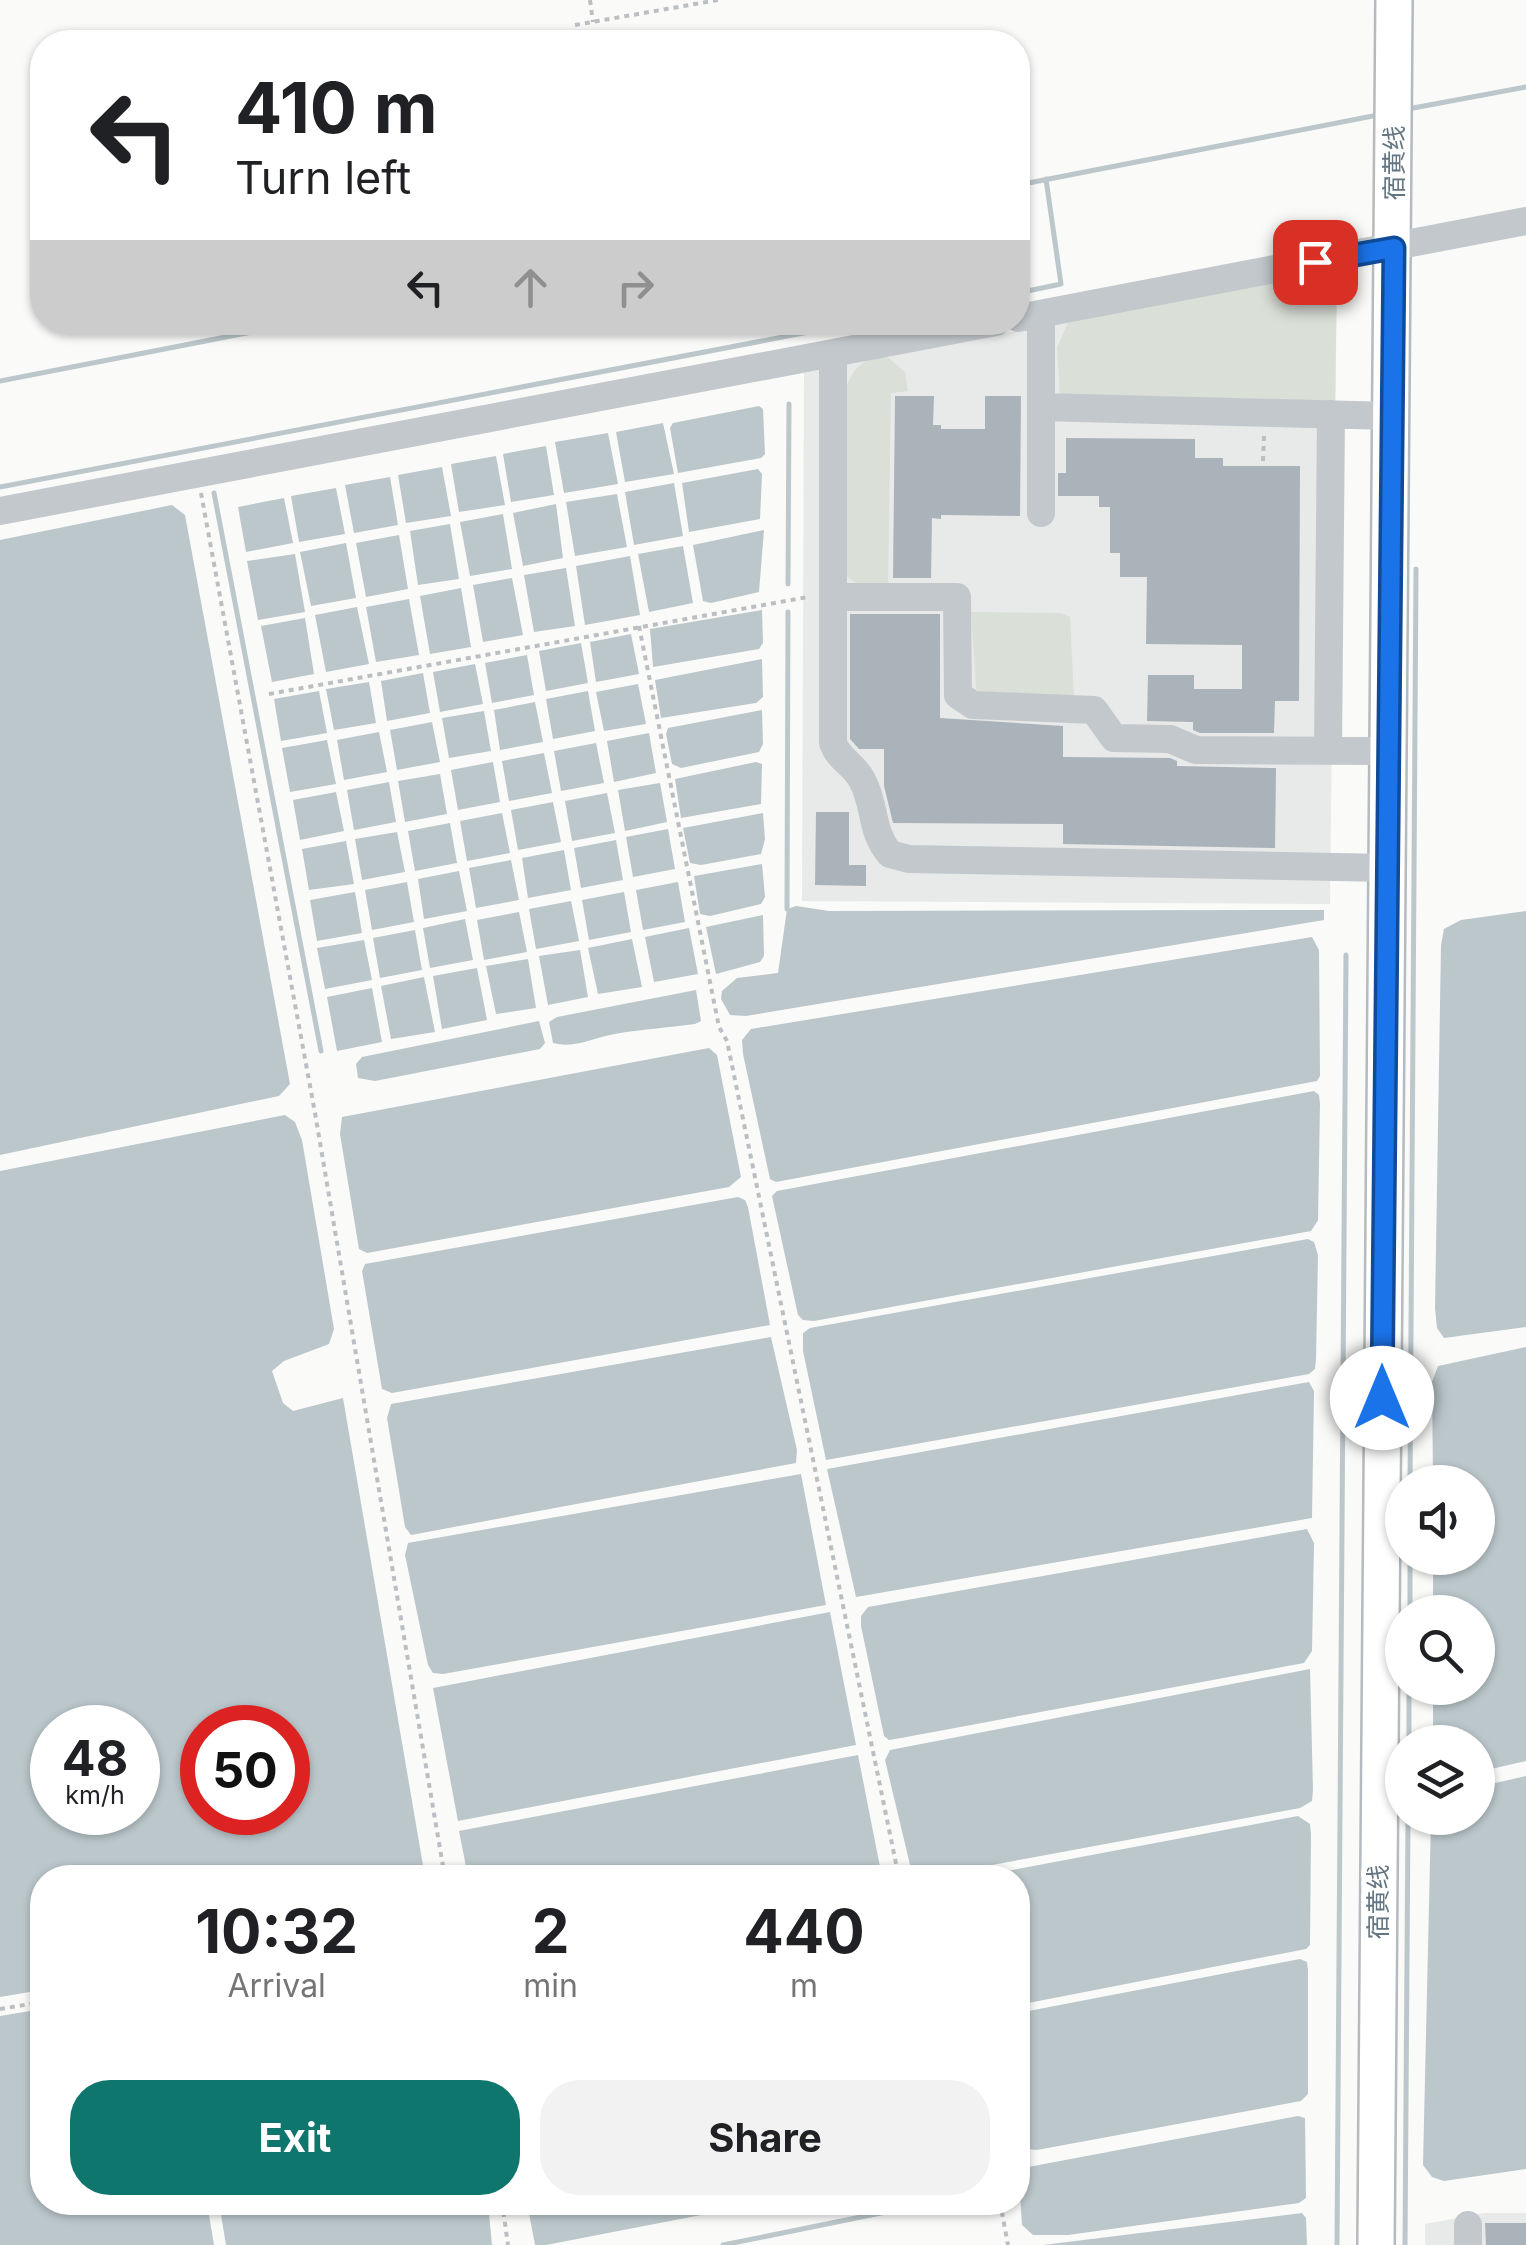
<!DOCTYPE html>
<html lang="en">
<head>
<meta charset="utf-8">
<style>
  body { margin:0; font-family:Inter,"Noto Sans SC",sans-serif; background:#f2f2f2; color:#202124; height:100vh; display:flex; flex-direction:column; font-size:38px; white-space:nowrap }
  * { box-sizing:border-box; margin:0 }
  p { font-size:32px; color:#757577 }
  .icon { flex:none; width:55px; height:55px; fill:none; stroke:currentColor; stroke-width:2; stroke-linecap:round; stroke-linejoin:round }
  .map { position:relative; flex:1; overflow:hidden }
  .side { position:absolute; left:30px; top:1865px; width:1000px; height:350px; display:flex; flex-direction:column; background:#fff; border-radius:40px; box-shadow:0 2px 8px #0004 }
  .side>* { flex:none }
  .hud { position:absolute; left:30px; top:30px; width:1000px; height:305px; border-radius:40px; box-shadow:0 2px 8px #0004; background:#fff; color:#202124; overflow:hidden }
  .buttons { position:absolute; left:1385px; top:1465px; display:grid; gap:20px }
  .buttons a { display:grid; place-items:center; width:110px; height:110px; border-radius:50%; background:#fff; box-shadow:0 2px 8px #0004; font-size:50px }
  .speed { position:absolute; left:30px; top:1705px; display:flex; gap:20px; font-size:50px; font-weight:700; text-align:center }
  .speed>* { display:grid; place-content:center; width:130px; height:130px; border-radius:50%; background:#fff; box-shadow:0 2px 8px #0004; line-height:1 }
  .speed small { font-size:25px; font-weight:400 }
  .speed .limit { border:15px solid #d22; background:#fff; color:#111 }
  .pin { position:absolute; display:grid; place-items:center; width:85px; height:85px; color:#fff; margin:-42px; border-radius:20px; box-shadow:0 5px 15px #0006 }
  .me { position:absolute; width:110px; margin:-55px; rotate:0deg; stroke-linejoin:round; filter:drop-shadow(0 0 8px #0008) }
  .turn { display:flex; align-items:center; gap:35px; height:210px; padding:0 40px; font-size:45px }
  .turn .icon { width:130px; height:130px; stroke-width:2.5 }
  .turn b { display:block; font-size:70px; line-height:85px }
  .lanes { display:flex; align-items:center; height:95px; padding:0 40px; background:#0003; justify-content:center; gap:50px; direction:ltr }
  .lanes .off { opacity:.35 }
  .eta { display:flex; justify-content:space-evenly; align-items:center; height:170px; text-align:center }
  .eta b { font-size:60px; font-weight:700; line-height:70px }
  .action { display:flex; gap:20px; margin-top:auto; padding:20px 40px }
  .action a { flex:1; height:115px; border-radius:40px; background:#0f766e; color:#fff; font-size:40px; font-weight:700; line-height:115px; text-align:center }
  .action a+a { background:#f2f2f2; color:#202124 }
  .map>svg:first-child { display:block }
</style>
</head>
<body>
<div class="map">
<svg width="1526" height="2245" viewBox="0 0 1526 2245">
  <rect width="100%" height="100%" fill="#fafaf8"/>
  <!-- built -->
  <path fill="#e8e9e9" d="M1337,268L1330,904L802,901L804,373Z
    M1484,2213H1526V2245H1425V2224Z"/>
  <!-- green -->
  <path fill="#dadfd7" d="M1337,268L1335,407L1060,394L1057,348L1070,318Z
    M884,354L905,372L908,391L891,393L888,583H856L845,575L843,398C850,372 858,361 884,354Z
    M971,612L1061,613L1070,617L1074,698L982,694L976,689Z"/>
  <!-- water -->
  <path fill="#bbc7cb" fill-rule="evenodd" d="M759,406L763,409L765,454L761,458L678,473L670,428L673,423Z
    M663,423L674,474L625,482L616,432Z
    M608,433L618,484L564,493L555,442Z
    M546,446L554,495L511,502L503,454Z
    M496,456L505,505L459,512L451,464Z
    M442,467L451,516L406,523L398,475Z
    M758,469L762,474L760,519L689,532L682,483Z
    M390,477L398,525L354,533L345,485Z
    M674,483L683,536L634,545L625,492Z
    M336,488L345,534L299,542L291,496Z
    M617,494L627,547L575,556L566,502Z
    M284,498L293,543L246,552L238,507Z
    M556,504L563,558L523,566L513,513Z
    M172,505L185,515L290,1084L279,1096L0,1155V540Z
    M503,514L512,569L470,576L460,522Z
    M450,524L459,579L418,585L410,531Z
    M764,530L759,592L711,603L703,601L693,545Z
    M399,535L408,589L366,597L356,543Z
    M346,543L356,598L311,606L300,552Z
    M683,546L693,603L649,612L638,554Z
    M295,554L305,612L258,620L247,561Z
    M630,556L640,615L585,625L576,566Z
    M566,568L575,626L534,632L524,575Z
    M512,578L523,635L483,642L473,585Z
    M461,588L471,647L430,654L420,596Z
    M409,599L419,655L376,662L366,607Z
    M357,607L369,664L326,672L315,615Z
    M762,610L763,643L759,649L653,667L650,629Z
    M305,618L314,674L272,682L261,626Z
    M631,634L639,674L596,682L590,642Z
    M581,643L588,683L546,691L539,651Z
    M527,655L534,695L492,703L485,663Z
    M762,659L763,697L756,703L661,718L655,680Z
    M475,664L483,704L440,712L433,672Z
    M423,673L430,713L387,721L381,681Z
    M369,682L376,723L334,730L326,689Z
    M638,684L646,724L604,731L596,692Z
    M319,691L327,733L281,741L274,699Z
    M588,691L595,731L553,739L546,699Z
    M535,702L543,742L500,750L494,710Z
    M762,710L763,744L759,752L681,768L672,764L666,734L668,728Z
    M484,711L491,751L449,758L442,718Z
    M432,722L440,762L397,770L390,730Z
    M379,732L387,772L344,780L337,740Z
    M649,733L656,773L614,782L607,741Z
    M327,740L336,784L290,792L282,748Z
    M596,743L604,783L561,791L554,751Z
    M544,753L552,793L509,801L502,761Z
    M493,762L500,802L458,810L451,770Z
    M756,762L762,764L761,804L681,818L675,779Z
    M440,774L447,814L405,822L398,781Z
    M389,782L396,822L354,830L347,790Z
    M660,783L667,822L625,831L618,790Z
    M336,792L344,831L300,840L293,800Z
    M607,793L615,833L572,841L565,801Z
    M553,802L561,842L518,850L511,810Z
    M502,813L510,853L467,861L460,821Z
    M763,813L765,839L761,854L701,865L690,863L683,828Z
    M450,823L457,863L415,871L408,831Z
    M668,829L675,869L633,877L626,837Z
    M397,832L405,872L362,880L355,839Z
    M616,840L623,880L581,888L574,848Z
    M346,841L354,884L309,890L302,849Z
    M564,850L571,890L528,898L522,858Z
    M511,860L519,900L476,908L469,868Z
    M762,864L765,897L761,904L710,916L700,914L694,876Z
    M459,871L467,911L424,919L418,879Z
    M407,882L414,922L372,930L365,890Z
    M678,882L685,922L643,930L636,890Z
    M355,892L362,933L317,941L310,900Z
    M624,892L631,932L589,940L582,900Z
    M571,901L579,941L536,949L529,909Z
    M796,906L829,911L1324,910V920L746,1016L730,1015L721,999L722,991L737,978L778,973L787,909Z
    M1526,911V1327L1444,1338L1437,1328L1435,1308L1441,945L1444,929L1461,920Z
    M519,912L527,952L484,960L477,920Z
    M763,915L764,956L760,962L716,974L706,927Z
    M465,919L473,960L430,968L423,928Z
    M689,928L698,974L654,982L645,937Z
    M415,930L422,970L380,978L373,938Z
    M1312,937L1319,950L1320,1076L1317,1081L776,1182L770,1179L743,1054L742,1040L751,1029Z
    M632,939L642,987L598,994L588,948Z
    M364,940L372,980L325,989L317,948Z
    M580,950L588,997L548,1005L539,956Z
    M528,959L536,1008L496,1014L486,966Z
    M477,968L487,1020L442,1029L433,976Z
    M424,977L435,1032L391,1039L381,986Z
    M372,988L382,1042L337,1051L327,997Z
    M696,990L701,1021L695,1024C668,1028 641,1029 615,1034C594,1037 576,1049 553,1043L549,1022L557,1017Z
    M539,1021L545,1043L540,1049L375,1081L358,1078L356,1064L362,1057Z
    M709,1048L717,1055L741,1177L729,1187L367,1253L359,1249L340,1134L342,1117Z
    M1314,1091L1319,1095L1320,1104L1318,1220L1311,1231L814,1321L803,1320L798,1315L772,1196L777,1191Z
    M285,1115L295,1122L302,1140L334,1329L329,1344L284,1361L272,1371L283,1403L293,1411L343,1398L425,1877L42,1878V1990L0,1997V1171ZM52,1728H138V1812H52ZM202,1728H288V1812H202Z
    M738,1197L745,1200L748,1207L770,1325L392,1393L382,1389L362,1271L365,1264Z
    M1308,1239L1314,1242L1318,1255L1316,1359L1315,1369L1309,1374L826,1460L803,1351V1333L810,1328Z
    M771,1337L797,1450L796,1463L411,1535L405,1527L387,1418L391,1404Z
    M1526,1347V1761L1478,1772V1742H1433V1688H1478V1612H1433V1558H1478V1482H1433L1432,1382L1438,1366Z
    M1309,1382L1314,1391L1312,1518L856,1597L827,1469Z
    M801,1474L826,1605L443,1674L433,1673L428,1665L405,1555L408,1543Z
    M1307,1529L1314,1543L1312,1651L1304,1663L901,1738L889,1740L884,1736L861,1626V1616L868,1607Z
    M830,1612L856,1745L458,1821L433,1688Z
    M1310,1669L1313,1790L1312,1801L1300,1808L938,1875L923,1876L911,1869L885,1760L890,1750Z
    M858,1755L882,1877H468L459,1831Z
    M1526,1776V2169L1444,2181L1432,2177L1423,2165L1431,1818H1478V1787Z
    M1298,1816L1310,1824L1311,1834L1310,1945L1306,1949L1018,2005V1878L975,1877Z
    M1300,1959L1307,1962L1308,1970V2094L1301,2101L1037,2150L1025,2149L1018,2141V2013Z
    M42,2009V2202L207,2203L214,2245H0V2016Z
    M1298,2116L1305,2118L1306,2198L1299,2203L1068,2235H1033L1022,2225L1019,2181L1023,2168Z
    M219,2203H488L492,2245H226Z
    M527,2203V2202L763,2203L546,2245H535Z
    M1302,2213L1306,2218L1307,2245H1043Z"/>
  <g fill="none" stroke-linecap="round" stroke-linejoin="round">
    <!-- stream -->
    <path stroke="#bbc7cb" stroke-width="5" d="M1408,109L1526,87
      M1018,185L1378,115
      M1018,293L1061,284L1046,179
      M0,381L303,322
      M0,487L861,322
      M214,493L321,1051
      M788,584L789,404
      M787,909L788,612
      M1410,1482L1416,569
      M1410,1612V1558
      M1409,1742V1688
      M723,2245L935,2202
      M1337,2245L1346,955
      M1405,2245L1408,1818"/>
  </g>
  <!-- building -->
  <path fill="#aab3b9" d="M895,396H934L933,425H941V429H985V396H1021L1020,516L941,515V519L932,518L931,578H893Z
    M1066,438L1195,439V458H1223V466H1300L1299,701H1275L1274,733H1200L1193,730V722L1147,721L1148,675H1194V689H1242V645L1146,644L1147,577H1120V553H1110V507H1099V496H1058V473H1066Z
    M850,614H940V718L1063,726V757L1170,758L1177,761V766L1276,768L1275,848L1063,844V824L893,823L884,786V749H859L850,739Z
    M816,812H849V865H866V886L815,885Z
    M1485,2223H1526V2245H1486Z"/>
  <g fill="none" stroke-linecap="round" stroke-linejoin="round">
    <!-- major casing -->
    <g stroke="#b5babe" stroke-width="40">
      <path id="major" d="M1376,2245L1394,0"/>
    </g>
    <!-- path -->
    <path stroke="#bbbfc2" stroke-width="4" stroke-dasharray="5 5" stroke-linecap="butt" d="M590,0L593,22
      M575,25L718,0
      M1263,461L1264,435
      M201,493L315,1113L445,1878
      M639,626L719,1027L727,1041L899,1878
      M269,694L808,597
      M0,2009L42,2002
      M502,2202L508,2245
      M1000,2202L1008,2245"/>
    <!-- minor -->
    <path stroke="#c3c8cc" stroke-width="28" d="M1018,318L1526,221
      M833,353V743C839,760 854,764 862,780C876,805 870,831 890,854L909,859L1388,868
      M1041,407L1392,416
      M0,511L996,322
      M1041,513V314
      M833,597H957L958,695L973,705L1094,710L1114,738L1170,739L1196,750L1389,751
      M1328,751L1331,414
      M1468,2245V2225"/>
    <!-- major -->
    <use href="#major" stroke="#fff" stroke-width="35"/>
  </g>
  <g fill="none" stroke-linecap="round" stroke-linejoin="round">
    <!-- route casing -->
    <g stroke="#114b97" stroke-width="25">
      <path id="route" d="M1315,262L1394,248L1382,1398"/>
    </g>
    <!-- route -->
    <use href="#route" stroke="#1a73e8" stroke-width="18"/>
  </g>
  <g text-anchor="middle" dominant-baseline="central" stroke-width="10" stroke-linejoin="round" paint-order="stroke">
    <!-- street labels -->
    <g font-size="25" fill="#657683" stroke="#fff">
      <text transform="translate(1394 163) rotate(-90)">宿黄线</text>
      <text transform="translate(1378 1902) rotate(-90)">宿黄线</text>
    </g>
  </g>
</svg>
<div class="buttons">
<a><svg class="icon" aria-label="sound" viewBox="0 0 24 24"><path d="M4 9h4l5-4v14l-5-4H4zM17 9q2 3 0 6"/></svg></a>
<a><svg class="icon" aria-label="search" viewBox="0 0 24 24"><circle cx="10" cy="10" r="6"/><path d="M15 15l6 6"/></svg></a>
<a><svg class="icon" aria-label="layers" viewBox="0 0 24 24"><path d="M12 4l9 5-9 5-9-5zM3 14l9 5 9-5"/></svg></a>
</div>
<div class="speed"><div>48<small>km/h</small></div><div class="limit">50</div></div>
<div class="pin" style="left:1315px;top:262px;background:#d93025"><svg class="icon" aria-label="arrive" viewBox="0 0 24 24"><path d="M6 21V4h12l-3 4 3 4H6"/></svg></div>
<svg class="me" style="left:1382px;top:1398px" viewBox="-20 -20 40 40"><circle r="19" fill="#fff"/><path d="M0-13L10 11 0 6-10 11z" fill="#1a73e8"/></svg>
<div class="hud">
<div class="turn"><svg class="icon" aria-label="left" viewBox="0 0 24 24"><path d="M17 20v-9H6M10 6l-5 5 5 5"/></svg><div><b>410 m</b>Turn left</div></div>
<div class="lanes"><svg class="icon" aria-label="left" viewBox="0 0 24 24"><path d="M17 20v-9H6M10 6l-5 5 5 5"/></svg><svg class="icon off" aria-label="ahead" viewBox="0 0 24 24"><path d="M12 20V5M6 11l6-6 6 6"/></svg><svg class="icon off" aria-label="right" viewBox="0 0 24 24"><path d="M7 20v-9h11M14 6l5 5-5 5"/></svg></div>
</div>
<section class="side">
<div class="eta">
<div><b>10:32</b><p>Arrival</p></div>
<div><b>2</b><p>min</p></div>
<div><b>440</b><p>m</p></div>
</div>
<div class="action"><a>Exit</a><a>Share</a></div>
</section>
</div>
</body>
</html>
